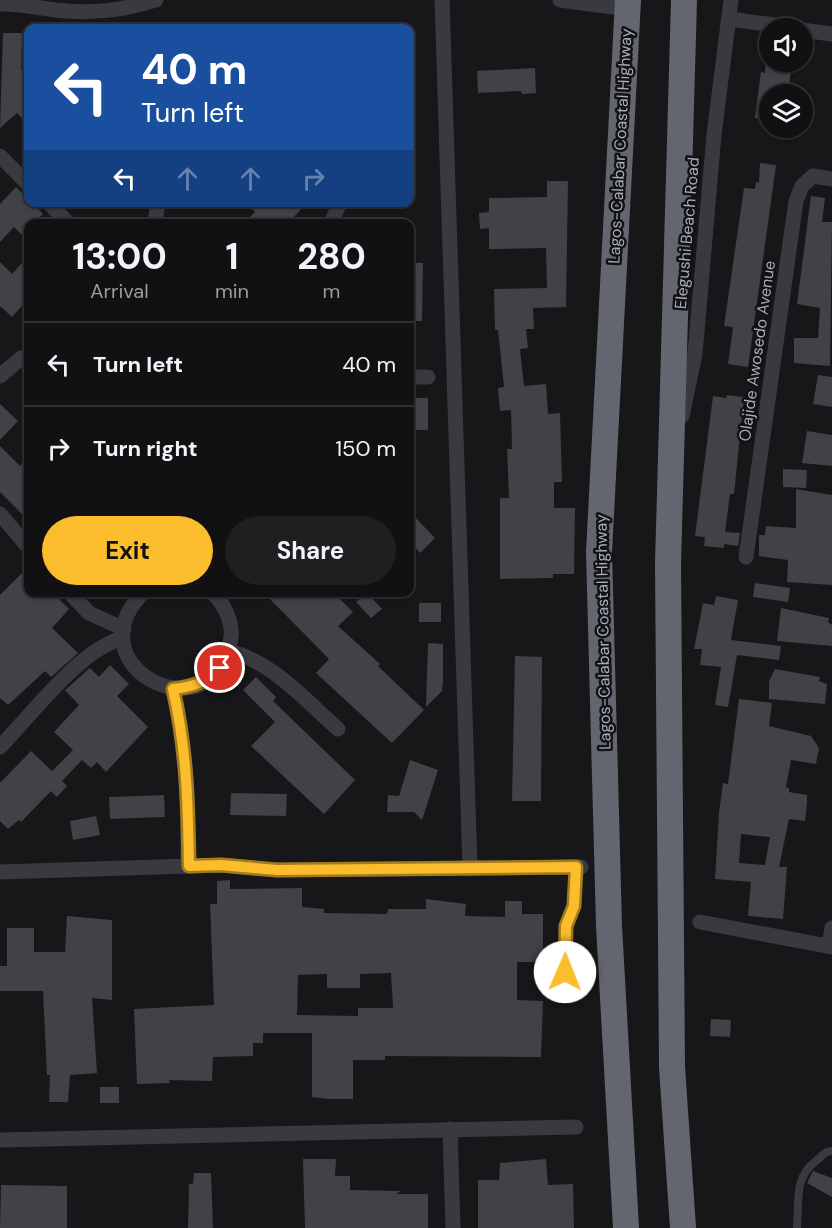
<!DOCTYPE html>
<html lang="en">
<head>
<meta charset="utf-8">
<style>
  body { margin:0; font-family:"DM Sans",sans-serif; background:#1e1f21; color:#f1f3f6; height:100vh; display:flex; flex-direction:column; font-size:22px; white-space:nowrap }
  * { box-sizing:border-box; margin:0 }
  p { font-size:20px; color:#9c9da0 }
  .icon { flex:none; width:33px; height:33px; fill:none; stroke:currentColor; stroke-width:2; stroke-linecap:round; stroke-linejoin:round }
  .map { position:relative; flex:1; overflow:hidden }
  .drawer { position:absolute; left:24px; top:219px; width:390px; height:378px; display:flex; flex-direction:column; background:#111113; border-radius:12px; box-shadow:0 2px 4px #0004,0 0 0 2px #303133 }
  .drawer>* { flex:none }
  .top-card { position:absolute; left:24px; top:24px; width:390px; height:183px; border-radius:12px; box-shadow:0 2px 4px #0004,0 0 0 2px #303133; background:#1a4fa0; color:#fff; overflow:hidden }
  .fabs { position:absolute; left:759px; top:18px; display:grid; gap:12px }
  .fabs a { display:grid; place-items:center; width:54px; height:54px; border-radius:50%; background:#111113; box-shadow:0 2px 4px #0004,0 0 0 2px #303133; font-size:30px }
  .pin { position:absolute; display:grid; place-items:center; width:51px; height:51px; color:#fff; margin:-26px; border:3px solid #fff; border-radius:50%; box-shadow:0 2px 6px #0007 }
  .me { position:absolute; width:66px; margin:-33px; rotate:1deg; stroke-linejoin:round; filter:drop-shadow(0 0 4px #0008) }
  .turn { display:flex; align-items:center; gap:21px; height:126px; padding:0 18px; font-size:27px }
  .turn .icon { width:78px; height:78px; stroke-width:2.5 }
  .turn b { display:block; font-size:42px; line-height:51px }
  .lanes { display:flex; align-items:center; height:57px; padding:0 18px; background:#0003; justify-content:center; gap:30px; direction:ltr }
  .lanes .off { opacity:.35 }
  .eta { display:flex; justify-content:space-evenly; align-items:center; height:102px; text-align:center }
  .eta b { font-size:36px; font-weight:700; line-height:42px }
  .button { display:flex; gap:12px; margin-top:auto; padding:12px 18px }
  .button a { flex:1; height:69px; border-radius:36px; background:#fbbd2c; color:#111; font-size:24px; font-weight:700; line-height:69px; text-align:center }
  .button a+a { background:#1e1f21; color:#f1f3f6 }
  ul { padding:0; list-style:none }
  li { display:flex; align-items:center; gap:18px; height:84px; padding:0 18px; border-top:2px solid #303133 }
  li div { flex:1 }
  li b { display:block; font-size:22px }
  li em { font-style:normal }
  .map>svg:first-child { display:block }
</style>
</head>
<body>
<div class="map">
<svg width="832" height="1228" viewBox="0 0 832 1228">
  <rect width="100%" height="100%" fill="#171719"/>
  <!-- building -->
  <path fill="#414246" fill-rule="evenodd" d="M3,33H22L21,71L28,63V124L17,113L0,128Z
    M766,60L792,63L788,94H770V120L755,118L761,72L765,73Z
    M535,68L536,93L522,94L521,91L478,93L477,71Z
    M760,163L776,165L748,367L728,364L733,327L724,326L744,188L755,189L756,182L759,183Z
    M547,181H568L566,307L533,308L534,329H526L528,348L520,349L524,386L546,384L548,414L560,413L562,482H554V508H575L574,574H553V578L500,579V498H509L507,449H512L511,410L500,411L498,388L504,387L498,330H495L494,289L547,288L546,248L489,249V228L480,229L479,213L489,212V198L547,197Z
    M16,187L43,214L33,224H28V228L22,235L14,227L0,242V204Z
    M811,196L825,198L822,222H832L830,366L794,363V338H818L820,308L797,304Z
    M247,202H308L287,224H243L255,212Z
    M28,256V299L12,317L0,306V262L12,274Z
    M410,263H423L422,321H410Z
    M818,375L832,377V407L813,404Z
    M727,395L744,397L734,494H730L725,532L740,533L738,546L724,544V548L704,546L705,537L695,536L713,396L726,398Z
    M410,398H428V430H410Z
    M0,404L18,421L0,440Z
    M807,431L832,435V466L802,463Z
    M0,446L20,466L28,457V520L0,492Z
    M783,469L807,470L806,488L783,487Z
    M796,489L832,495V585L787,582L788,560L759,556V535H765L766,526L796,528Z
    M410,512L435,538L420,553L410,541Z
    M28,567V592H52L69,609L52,628L78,653L51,677L45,671L8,705L0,698V595Z
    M755,583L790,588L788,602L753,597Z
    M263,592H333L353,612L338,626L380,664L378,666L424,710L392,743L316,673L329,659Z
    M367,593L382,609L371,618L356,602Z
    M716,596L738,600L731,640L781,646L779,660L737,655L728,707L715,705L721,667L700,665L702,649H694L703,603L714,605Z
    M419,603H441V622H419Z
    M781,608L829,618L828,622L832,625V646L777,641Z
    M428,643L443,644V682L442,691L426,707Z
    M515,656L542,657L541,801H512Z
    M110,665L129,684L117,696L148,727L106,772L97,762L91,768L82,760L62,781L67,786L57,797L51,791L21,822L19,820L8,829L0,821V783L31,751L52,771L73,750L54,732L79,705L65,690L90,668L99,677Z
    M775,669L820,677L819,681L827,684L825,704L769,699V681Z
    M256,677L276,697L273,701L355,780L324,814L251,746L275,722L243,690Z
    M739,699L772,703L769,726L811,736L819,748L816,764L791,760L786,787L789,788V792L807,795V803L805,821L789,819L779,867H787L783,919L748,916L751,882L715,879L719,813L723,783L728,784ZM741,834L770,837L765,865L739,863Z
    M410,760L438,770L422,820L414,812H387L388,795L399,796Z
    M231,793L287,794L286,816L230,815Z
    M164,795L165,817L110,819L109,797Z
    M96,816L100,835L73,840L70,821Z
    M230,880V889L302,888V907L324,909V913L387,914L388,909H426V899L466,904L465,916L505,917V901H522V914H543V962H517V1000L543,1001L541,1057L385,1056V1060H353V1099H328L312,1097V1033H263V1043H253V1056L213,1057L212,1081L169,1080L170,1083L137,1084L134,1009L214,1005L210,904H217V881ZM391,973L393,1008H358V1016L297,1015L298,975L327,974V988H360V974Z
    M67,916L112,920V1000L92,998L97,1073L70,1075L68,1102H49L50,1075H47L43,991H0V966H7V928H34V952H65Z
    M711,1019L731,1020L730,1037L710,1036Z
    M100,1087H119V1103H100Z
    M303,1159H336L335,1176H350V1190L401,1191L396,1194H428V1228H305Z
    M546,1159L548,1185L573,1184L574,1228H478V1180H499L500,1163Z
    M813,1171L832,1178V1197L807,1183Z
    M194,1173H211L213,1228H188L189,1184H193Z
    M1,1185L67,1186V1228H0Z"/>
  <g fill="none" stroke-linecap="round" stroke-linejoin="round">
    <!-- lane -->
    <path stroke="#393a40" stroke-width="8" d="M565,972L566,926L574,906L576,867
      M797,1228C799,1201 794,1177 816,1161C823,1156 824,1151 832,1151"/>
    <!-- street -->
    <path stroke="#393a40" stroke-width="15" d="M442,0L470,869
      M560,0L628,9
      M0,4C21,4 35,7 55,10C89,14 123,11 156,0
      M730,19L795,28
      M802,30L832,34
      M0,156L28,184
      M48,202L69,224
      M155,224L158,202
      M331,224L340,202
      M0,376L21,358L28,363
      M410,377H428
      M682,416L695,354L714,135L731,0
      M0,514L28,547
      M746,557L796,201L802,186L813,176L832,179
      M69,592L89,613L124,629
      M144,592C68,667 217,741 231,637C233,622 223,601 211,592
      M229,651C273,662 305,700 338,729
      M173,689C187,751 188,803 188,866
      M0,747C32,714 80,649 123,638
      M0,872L221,865L277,870L581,867
      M700,922L832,947
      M829,946L832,928
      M450,1129L453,1228
      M0,1140L576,1127"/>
    <!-- highway -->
    <path stroke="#63666f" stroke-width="26" d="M626,1228L609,926L599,552L628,0
      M683,1228L672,1067L668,563L684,0"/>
  </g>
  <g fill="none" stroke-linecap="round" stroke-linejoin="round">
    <!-- route casing -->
    <g stroke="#a37b1d" stroke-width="15">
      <path id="route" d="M220,668C206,682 193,687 173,689C187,751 188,804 189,866L221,865L277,870L576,867L574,906L566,926L565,972"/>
    </g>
    <!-- route -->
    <use href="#route" stroke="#fbbd2c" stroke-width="10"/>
  </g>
  <g text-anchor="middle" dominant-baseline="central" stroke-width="5" stroke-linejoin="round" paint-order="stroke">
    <!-- street labels -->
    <g font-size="16" fill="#a8adb9" stroke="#121214">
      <text transform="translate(620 146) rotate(-87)">Lagos-Calabar Coastal Highway</text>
      <text transform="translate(687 233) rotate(-85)">Elegushi Beach Road</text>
      <text transform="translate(757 351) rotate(-82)">Olajide Awosedo Avenue</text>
      <text transform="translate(603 632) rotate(-91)">Lagos-Calabar Coastal Highway</text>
    </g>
  </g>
</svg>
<div class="fabs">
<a><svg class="icon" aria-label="sound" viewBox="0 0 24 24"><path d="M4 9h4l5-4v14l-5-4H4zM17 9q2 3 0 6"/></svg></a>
<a><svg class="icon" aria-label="layers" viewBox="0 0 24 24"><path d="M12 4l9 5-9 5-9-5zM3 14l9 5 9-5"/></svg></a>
</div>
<div class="pin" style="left:220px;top:668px;background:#d93025"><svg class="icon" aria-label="arrive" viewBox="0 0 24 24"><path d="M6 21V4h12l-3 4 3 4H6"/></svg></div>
<svg class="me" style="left:565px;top:972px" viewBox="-20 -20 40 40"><circle r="19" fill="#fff"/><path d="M0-13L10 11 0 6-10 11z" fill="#fbbd2c"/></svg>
<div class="top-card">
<div class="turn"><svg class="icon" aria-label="left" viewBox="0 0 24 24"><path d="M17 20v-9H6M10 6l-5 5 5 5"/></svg><div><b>40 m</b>Turn left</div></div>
<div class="lanes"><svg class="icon" aria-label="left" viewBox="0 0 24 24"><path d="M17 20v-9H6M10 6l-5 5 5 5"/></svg><svg class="icon off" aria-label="ahead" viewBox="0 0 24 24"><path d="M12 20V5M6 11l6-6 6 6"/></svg><svg class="icon off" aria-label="ahead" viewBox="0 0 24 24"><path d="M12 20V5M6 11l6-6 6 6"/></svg><svg class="icon off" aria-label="right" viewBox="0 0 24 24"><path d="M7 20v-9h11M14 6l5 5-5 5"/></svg></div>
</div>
<section class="drawer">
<div class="eta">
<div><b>13:00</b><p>Arrival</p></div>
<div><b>1</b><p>min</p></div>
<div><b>280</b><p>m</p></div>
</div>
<ul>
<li><svg class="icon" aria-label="left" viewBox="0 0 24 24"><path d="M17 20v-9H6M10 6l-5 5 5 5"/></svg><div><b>Turn left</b></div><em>40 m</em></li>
<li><svg class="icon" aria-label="right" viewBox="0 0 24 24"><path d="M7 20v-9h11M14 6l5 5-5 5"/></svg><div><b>Turn right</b></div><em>150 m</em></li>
</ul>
<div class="button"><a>Exit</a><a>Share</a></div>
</section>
</div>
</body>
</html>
